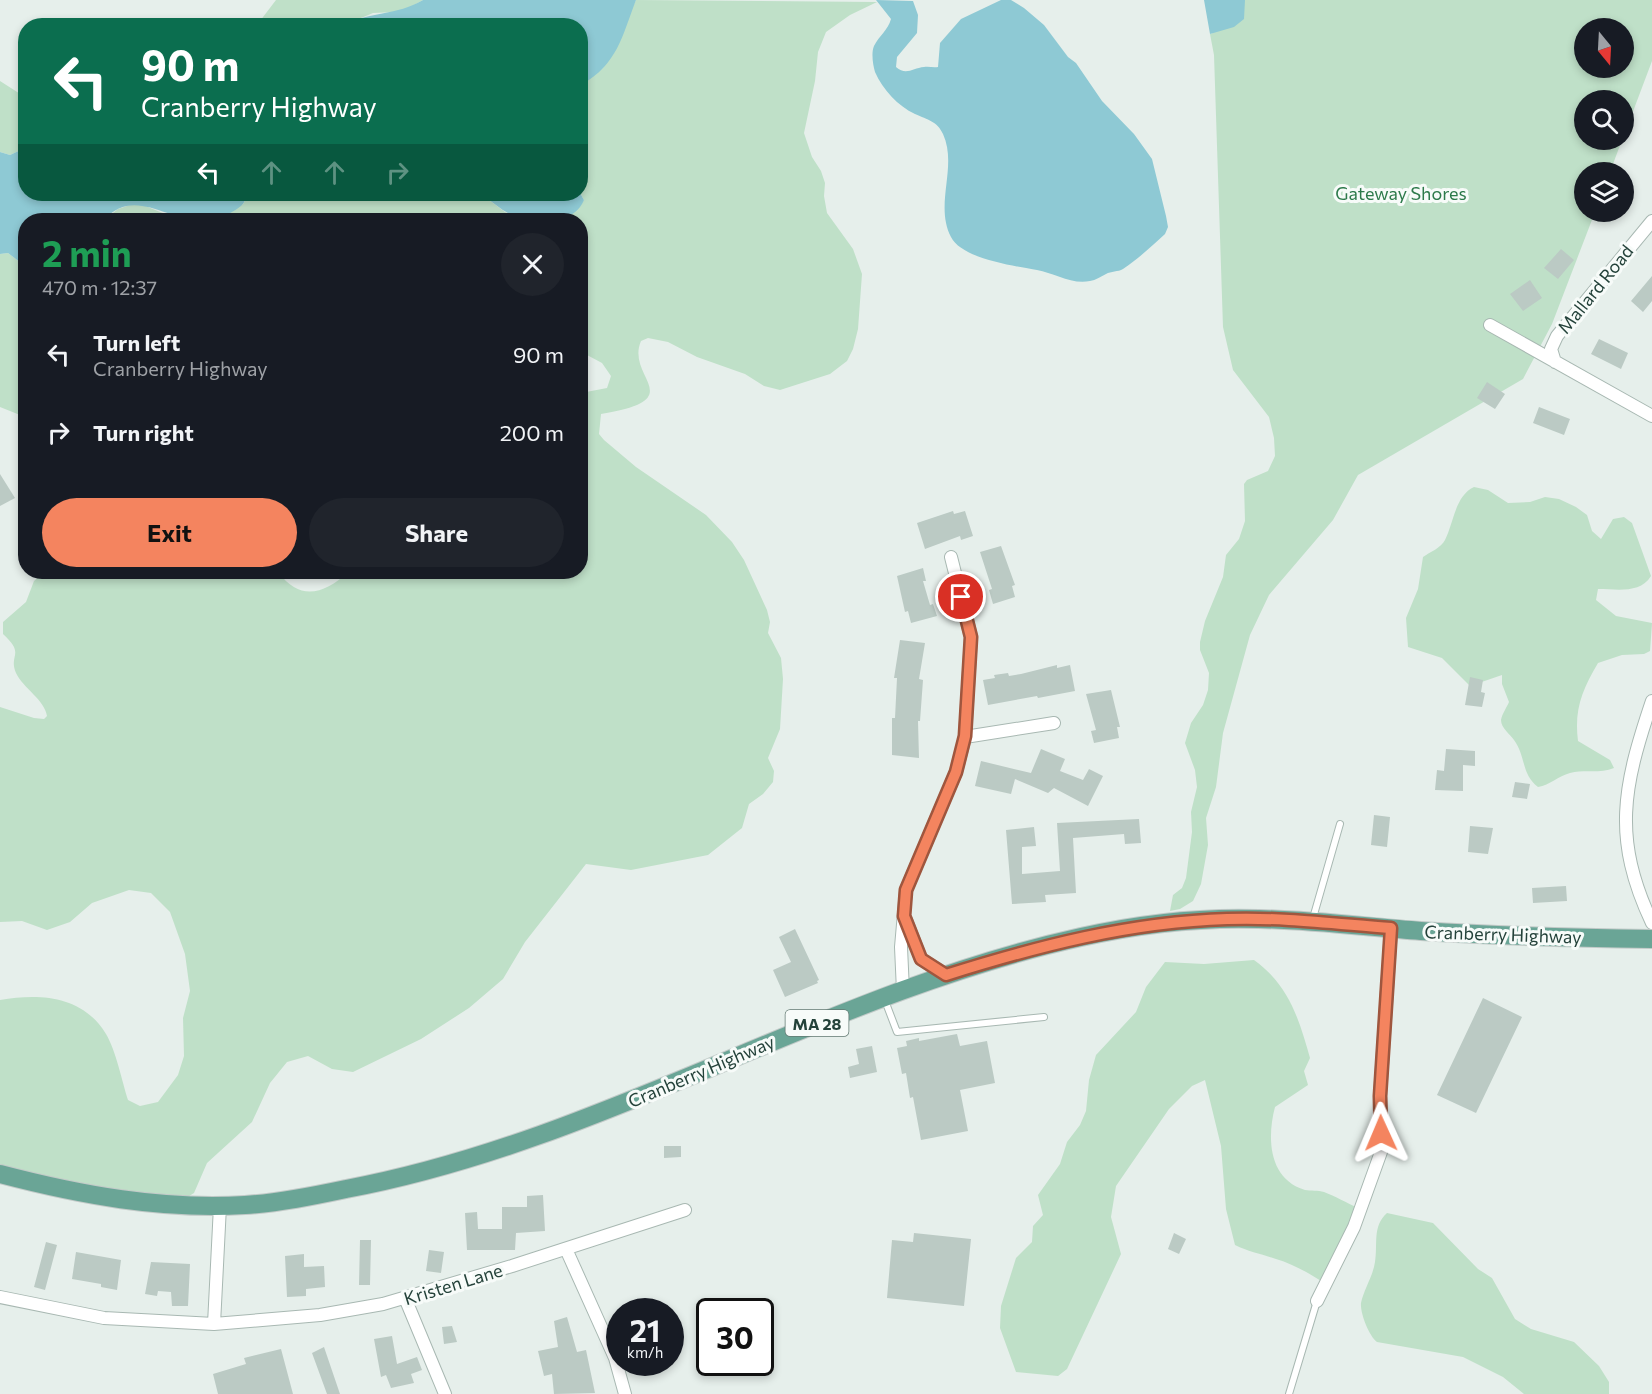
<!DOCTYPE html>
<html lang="en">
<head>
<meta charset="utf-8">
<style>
  body { margin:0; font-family:Commissioner,sans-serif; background:#20242c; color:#f1f3f6; height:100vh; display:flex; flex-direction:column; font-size:22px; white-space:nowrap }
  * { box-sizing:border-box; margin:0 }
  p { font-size:20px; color:#9ea1a6 }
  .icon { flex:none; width:33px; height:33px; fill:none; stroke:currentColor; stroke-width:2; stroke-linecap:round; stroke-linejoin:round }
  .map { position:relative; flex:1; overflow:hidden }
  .side { position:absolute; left:18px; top:213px; width:570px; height:366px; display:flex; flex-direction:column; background:#171b24; border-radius:24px; box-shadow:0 3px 9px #0003 }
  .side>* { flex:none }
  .banner { position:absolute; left:18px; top:18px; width:570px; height:183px; border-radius:24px; box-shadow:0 3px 9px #0003; background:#0b6e4f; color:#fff; overflow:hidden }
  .needle { width:39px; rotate:162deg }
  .fabs { position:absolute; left:1574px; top:18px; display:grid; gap:12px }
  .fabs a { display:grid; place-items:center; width:60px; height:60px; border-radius:50%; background:#171b24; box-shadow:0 3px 9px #0003; font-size:30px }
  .speed { position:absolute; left:606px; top:1298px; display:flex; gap:12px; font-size:30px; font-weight:700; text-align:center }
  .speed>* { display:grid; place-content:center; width:78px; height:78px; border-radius:50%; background:#171b24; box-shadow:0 3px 9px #0003; line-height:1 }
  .speed small { font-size:15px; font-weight:400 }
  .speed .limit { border:3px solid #111; border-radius:9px; background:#fff; color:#111 }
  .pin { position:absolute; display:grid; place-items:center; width:51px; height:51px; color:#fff; margin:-26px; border:3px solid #fff; border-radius:50%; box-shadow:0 2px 6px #0007 }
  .me { position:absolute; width:66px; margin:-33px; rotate:359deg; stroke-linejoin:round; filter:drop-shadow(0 0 4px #0008) }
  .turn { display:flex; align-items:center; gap:21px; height:126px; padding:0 24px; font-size:27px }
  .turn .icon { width:78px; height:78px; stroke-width:2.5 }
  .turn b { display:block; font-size:42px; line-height:51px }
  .lanes { display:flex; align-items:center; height:57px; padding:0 24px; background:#0003; justify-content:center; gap:30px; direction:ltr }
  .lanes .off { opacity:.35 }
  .round { display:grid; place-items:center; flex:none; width:63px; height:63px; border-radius:32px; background:#20242c }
  .overview { display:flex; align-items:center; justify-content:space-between; height:102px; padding:0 24px }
  h1 { font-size:36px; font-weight:700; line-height:45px; color:#1e9e55 }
  .primary-button { display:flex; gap:12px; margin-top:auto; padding:12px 24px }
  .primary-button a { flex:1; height:69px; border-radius:36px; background:#f4845f; color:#111; font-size:24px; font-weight:700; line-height:69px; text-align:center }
  .primary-button a+a { background:#20242c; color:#f1f3f6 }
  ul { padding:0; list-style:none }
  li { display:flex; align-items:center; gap:18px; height:78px; padding:0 24px }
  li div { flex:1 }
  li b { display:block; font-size:22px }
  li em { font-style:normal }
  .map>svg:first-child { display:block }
</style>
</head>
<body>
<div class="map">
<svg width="1652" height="1394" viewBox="0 0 1652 1394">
  <rect width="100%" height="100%" fill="#e6efeb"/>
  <!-- green -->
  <path fill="#bfe0c8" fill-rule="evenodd" d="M276,0H423L409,8L396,12L373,13L344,25L251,26L260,21Z
    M636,0L877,2L850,15L826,32L818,52L815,81L804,133L812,157L821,171L825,183L824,196L827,213L853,249L862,274L858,329L853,349L847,361L830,374L780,390L764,386L745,374L697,357L668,342L648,338L641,341C625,378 692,399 601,414L599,434L604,440L636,467L706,515L732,542L744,560L767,610L770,622L768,633L781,658L783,679L780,729L768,758L774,771L773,782L763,794L749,804L742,828L708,855L631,870L586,864L525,942L503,979L469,1008L421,1039L353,1072L332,1069L308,1056L287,1062L270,1083L252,1122L207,1163L194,1193L178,1203L0,1170V1000C41,993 83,996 106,1034C116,1051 122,1081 128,1100L140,1106L158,1102L178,1075L184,1056L183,1018L190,991L185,954L170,912L151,893L129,890L92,903L70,922L47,930L22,921L0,922V707L34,718L44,719L47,716C45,700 23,688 16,673C8,654 26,655 3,634V622L26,602L34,581L44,572H278C301,602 323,594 349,572H580L581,393L607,388L611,376L602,363L587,355L581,357L580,220H550L561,219L584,200L580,193L581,85L603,68Z
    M1209,0H1652V61L1623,138V100H1584V140H1622L1610,172H1584V212H1595L1552,324L1523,379L1358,475L1333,520L1269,595L1250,635L1223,733L1216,787L1206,818L1208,845L1201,884L1193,901L1180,909L1170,911L1173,895L1182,888L1186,878L1192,832L1191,812L1197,787L1195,770L1185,743L1191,723L1203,705L1208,690L1209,673L1200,650V642L1205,621L1223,577L1226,555L1239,539L1245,521L1244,484L1247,480L1268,471L1275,456L1274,438L1269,417L1233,370L1223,327L1214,55L1210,34L1213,33ZM1584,28H1623V68H1584Z
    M0,81L25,97V148L10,155L0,152Z
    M250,194H481L505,212L523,220H204L221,217L243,204Z
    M133,204L143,205L170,216L197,220H104L118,209Z
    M8,253L25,266V417L0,407V254Z
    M1474,487L1488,490L1508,503L1530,502L1545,497L1559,499L1576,507L1587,515L1592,531L1601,539L1613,519L1624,517L1632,523L1651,576C1640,594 1617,589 1598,589L1596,600L1616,616L1652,623L1650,651L1644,654L1622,655L1598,663C1582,690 1574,710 1578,741L1610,760L1614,768C1600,774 1585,769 1570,773C1558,776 1550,785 1538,787C1521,774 1526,756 1514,740C1510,734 1501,728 1501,720C1502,714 1507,707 1509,702L1502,684V675L1470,686L1442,658L1408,647L1406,618L1418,589L1423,557C1430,552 1441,548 1445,540C1454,522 1455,496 1474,487Z
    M1254,960C1289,985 1299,1019 1310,1058L1304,1071L1308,1085L1275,1107C1267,1137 1268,1179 1305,1190C1311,1191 1318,1190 1324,1192C1335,1196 1347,1203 1358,1208L1324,1283C1309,1273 1293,1264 1276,1259C1262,1254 1249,1252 1235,1245L1226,1209L1221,1146L1205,1080L1192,1086L1169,1109L1116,1186L1111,1217L1121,1254L1067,1369L1058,1376L1016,1372L1000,1328L1001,1306L1016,1258L1032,1242L1033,1226L1043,1215L1038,1195L1060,1164L1067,1142L1080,1125L1086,1111L1089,1080L1096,1055L1136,1012L1146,987L1165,962L1204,964Z
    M1387,1213L1433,1223L1478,1269L1492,1278L1515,1319L1531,1329L1574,1342L1599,1366L1609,1382V1394H1524L1503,1377L1463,1357L1377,1342C1369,1336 1360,1313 1361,1303C1364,1289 1373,1276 1375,1262C1378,1245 1372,1226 1387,1213Z"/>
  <!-- water -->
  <path fill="#8ec9d4" d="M423,0H636C622,36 618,64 581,85L580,26L344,25C371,11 396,16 423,0Z
    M876,0L913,1L918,15L917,33L897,57L896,67C906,76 913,68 924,67C929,66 933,68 938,67L940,43L961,19L1001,0H1011L1024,8L1044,25L1068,57L1076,63L1102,101L1134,134L1152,159L1166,216L1168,227L1165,234C1152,246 1138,259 1123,269C1118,272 1111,271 1106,274C1100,277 1096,280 1090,281C1072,285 1054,273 1037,270C1015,266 962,259 951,237C934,204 958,167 943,134C937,121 928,120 915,114C898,106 883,90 875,72C873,65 871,53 874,46C879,36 888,30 891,19Z
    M1204,0H1245L1244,19L1234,27L1210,34Z
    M25,148L26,194H250C245,197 246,201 242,205C237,210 228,214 222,217C176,234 139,181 104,220H26L25,266L8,253L0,254V152L10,155Z
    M580,193L584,200C575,222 553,218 535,219C529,220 526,221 521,219C505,214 494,203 481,194Z"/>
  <!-- building -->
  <path fill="#bbcac4" d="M1561,249L1574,260L1558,279L1544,268Z
    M1652,276V301L1643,312L1631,301Z
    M1530,280L1542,298L1523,311L1510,294Z
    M1599,339L1628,353L1621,369L1591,354Z
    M1487,382L1505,394L1495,409L1477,398Z
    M1539,407L1570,419L1564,435L1533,423Z
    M0,474L15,498L0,506Z
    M953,511L954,514L965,511L973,536L961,540L960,536L925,549L917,523Z
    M1001,546L1015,585L1012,586L1015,597L993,604L989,590L992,589L980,552Z
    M923,568L926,581H923L930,605L933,604L937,616L911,623L908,611L905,612L897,576Z
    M900,640L925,643L919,679L923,680L920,721H918L919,758L892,755V718H895L897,678H894Z
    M1057,665V668L1070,665L1075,691L1038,698L1037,696L988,705L983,680L995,678L994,675L1008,673L1009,676L1021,674Z
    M1470,677L1483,680L1481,692L1485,693L1482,707L1465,705Z
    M1111,690L1120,727H1117L1119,738L1094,743L1091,731L1096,730L1086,694Z
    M1041,749L1065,759L1060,771L1083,780L1089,769L1103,776L1088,806L1054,788L1048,793L1015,779L1011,794L975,786L981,761L1031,773Z
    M1446,749L1475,751V766L1463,765V791L1435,790L1437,770L1444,771Z
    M1515,782L1530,784L1527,799L1512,797Z
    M1374,815L1390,817L1387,847L1371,845Z
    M1139,819L1141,843L1125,844L1124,834L1073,838L1076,893L1045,895L1046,902L1012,904L1006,830L1034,827L1036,846L1022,847V874L1060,871L1057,823Z
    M1470,826L1493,828L1488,854L1468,852Z
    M1566,886L1567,901L1533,903L1532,888Z
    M795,929L819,980L817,981L818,983L785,997L773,970L791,962L779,937Z
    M1483,998L1522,1017L1476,1113L1437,1095Z
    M957,1034L960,1046L987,1041L995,1083L960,1090L968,1131L921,1140L913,1097L910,1098L906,1073L902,1074L897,1048L907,1046L906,1041L919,1038V1041Z
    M872,1046L877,1072L850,1078L848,1067L859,1064L856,1049Z
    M664,1146H681V1157L664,1158Z
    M543,1195L545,1231L516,1233L515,1250H467L465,1213L477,1212L478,1229H502V1207H527V1196Z
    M914,1233L971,1239L964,1306L887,1298L892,1240L913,1242Z
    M1174,1233L1186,1239L1179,1254L1168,1249Z
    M360,1240H371L370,1285H359Z
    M46,1242L57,1245L45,1290L34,1287Z
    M429,1250L444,1252L441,1273L426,1271Z
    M76,1252L121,1260L117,1290L101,1287V1284L72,1279Z
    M304,1254V1267L324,1266L325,1287L306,1289V1296L287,1297L285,1256Z
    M151,1262L190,1264L188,1306H172L171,1292L158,1291L157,1296L145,1294Z
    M567,1317L577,1352L586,1350L595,1393L554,1394L552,1374L544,1376L538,1351L558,1347L554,1321Z
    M452,1326L457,1342L444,1344L442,1327Z
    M392,1336L397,1364L417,1357L422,1370L411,1374L414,1383L391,1388L386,1375L381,1377L374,1339Z
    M324,1347L340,1394H327L312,1353Z
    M281,1349L293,1394H218L213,1374L246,1364L244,1358Z"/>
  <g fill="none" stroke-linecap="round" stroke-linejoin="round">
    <!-- service casing -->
    <g stroke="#a8b8b2" stroke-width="8">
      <path id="service" d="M1313,918L1340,824
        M884,998L897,1032L1044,1017
        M1289,1394L1317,1301"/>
    </g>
    <!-- minor casing -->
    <g stroke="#a8b8b2" stroke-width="14">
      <path id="minor" d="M1490,325L1652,416
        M1555,362L1551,349L1557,336L1652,221
        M1652,701C1623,787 1612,838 1652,923
        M965,737L1054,723
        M906,920L921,959L946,975
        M903,991L901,947L906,890L956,772L965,737L971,637L951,557
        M566,1249L615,1358L625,1394
        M0,1297L104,1318L214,1324L220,1206
        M405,1298L445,1394
        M1317,1301L1354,1227L1381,1152L1380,1096L1391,929
        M214,1324L320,1315L383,1304L512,1266L685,1210"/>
    </g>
    <!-- primary casing -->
    <g stroke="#c2cac8" stroke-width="20">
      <path id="primary" d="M0,1174C80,1195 162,1210 245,1205C279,1203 313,1196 346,1189C603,1141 826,993 1081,937C1139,924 1199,917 1259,919C1313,920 1367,927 1421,931C1498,936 1575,938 1652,939"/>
    </g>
    <!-- service -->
    <use href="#service" stroke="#fff" stroke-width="6"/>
    <!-- minor -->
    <use href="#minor" stroke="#fff" stroke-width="12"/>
    <!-- primary -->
    <use href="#primary" stroke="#6aa596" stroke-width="18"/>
  </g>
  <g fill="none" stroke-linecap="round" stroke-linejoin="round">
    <!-- route casing -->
    <g stroke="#9f563e" stroke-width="15">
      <path id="route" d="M961,597L971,637L965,736L956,772L906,890L904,916L921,959L946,975C1038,946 1130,922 1227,919C1281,917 1337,924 1391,928L1380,1096L1381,1133"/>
    </g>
    <!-- route -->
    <use href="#route" stroke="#f4845f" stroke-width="10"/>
  </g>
  <g text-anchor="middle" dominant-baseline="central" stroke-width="6" stroke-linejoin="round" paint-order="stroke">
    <!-- shield labels -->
    <rect fill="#f7fbf9" stroke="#637a73" stroke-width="1.5" x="785.5" y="1010" width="63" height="26" rx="4.5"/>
    <g font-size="16" font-weight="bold" fill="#24423a">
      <text x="817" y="1023">MA 28</text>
    </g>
    <!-- park labels -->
    <g font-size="18" fill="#2d7a4b" stroke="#f7fbf9">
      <text x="1401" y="193">Gateway Shores</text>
    </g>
    <!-- street labels -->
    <g font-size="18" fill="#24423a" stroke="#f7fbf9">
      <text transform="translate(1595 289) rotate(-51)">Mallard Road</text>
      <text transform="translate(1503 934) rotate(2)">Cranberry Highway</text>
      <text transform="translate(701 1071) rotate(-23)">Cranberry Highway</text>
      <text transform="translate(453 1284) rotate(-17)">Kristen Lane</text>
    </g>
  </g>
</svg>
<div class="fabs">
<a><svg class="needle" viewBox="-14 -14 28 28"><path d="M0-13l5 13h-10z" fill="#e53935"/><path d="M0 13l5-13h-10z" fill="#9ea1a6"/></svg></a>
<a><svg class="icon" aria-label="search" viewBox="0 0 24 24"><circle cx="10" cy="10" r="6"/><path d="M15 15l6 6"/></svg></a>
<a><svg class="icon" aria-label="layers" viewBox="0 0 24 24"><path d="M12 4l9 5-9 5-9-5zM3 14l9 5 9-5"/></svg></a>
</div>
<div class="speed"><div>21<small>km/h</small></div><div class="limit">30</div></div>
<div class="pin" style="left:961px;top:597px;background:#d93025"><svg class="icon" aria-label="arrive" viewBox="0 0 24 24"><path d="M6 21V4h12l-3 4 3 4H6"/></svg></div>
<svg class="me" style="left:1381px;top:1133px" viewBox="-20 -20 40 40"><path d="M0-17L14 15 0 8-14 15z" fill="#f4845f" stroke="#fff" stroke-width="4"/></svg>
<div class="banner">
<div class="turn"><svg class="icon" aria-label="left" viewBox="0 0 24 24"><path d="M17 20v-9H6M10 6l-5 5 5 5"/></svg><div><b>90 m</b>Cranberry Highway</div></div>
<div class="lanes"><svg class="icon" aria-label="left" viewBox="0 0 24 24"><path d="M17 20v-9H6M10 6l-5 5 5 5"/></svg><svg class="icon off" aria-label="ahead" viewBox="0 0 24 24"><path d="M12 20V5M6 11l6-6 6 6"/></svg><svg class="icon off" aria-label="ahead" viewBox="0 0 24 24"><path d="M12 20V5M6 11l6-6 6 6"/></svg><svg class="icon off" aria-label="right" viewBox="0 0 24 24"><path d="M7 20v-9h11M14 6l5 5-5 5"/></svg></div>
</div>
<section class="side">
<div class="overview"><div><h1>2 min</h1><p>470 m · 12:37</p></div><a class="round"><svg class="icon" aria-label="close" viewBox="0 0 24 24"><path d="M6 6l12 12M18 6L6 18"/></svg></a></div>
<ul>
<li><svg class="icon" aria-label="left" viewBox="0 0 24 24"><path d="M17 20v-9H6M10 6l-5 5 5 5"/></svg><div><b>Turn left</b><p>Cranberry Highway</p></div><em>90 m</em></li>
<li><svg class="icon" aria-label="right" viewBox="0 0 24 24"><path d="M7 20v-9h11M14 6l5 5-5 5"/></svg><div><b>Turn right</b></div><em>200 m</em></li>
</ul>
<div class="primary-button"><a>Exit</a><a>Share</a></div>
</section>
</div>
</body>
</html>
